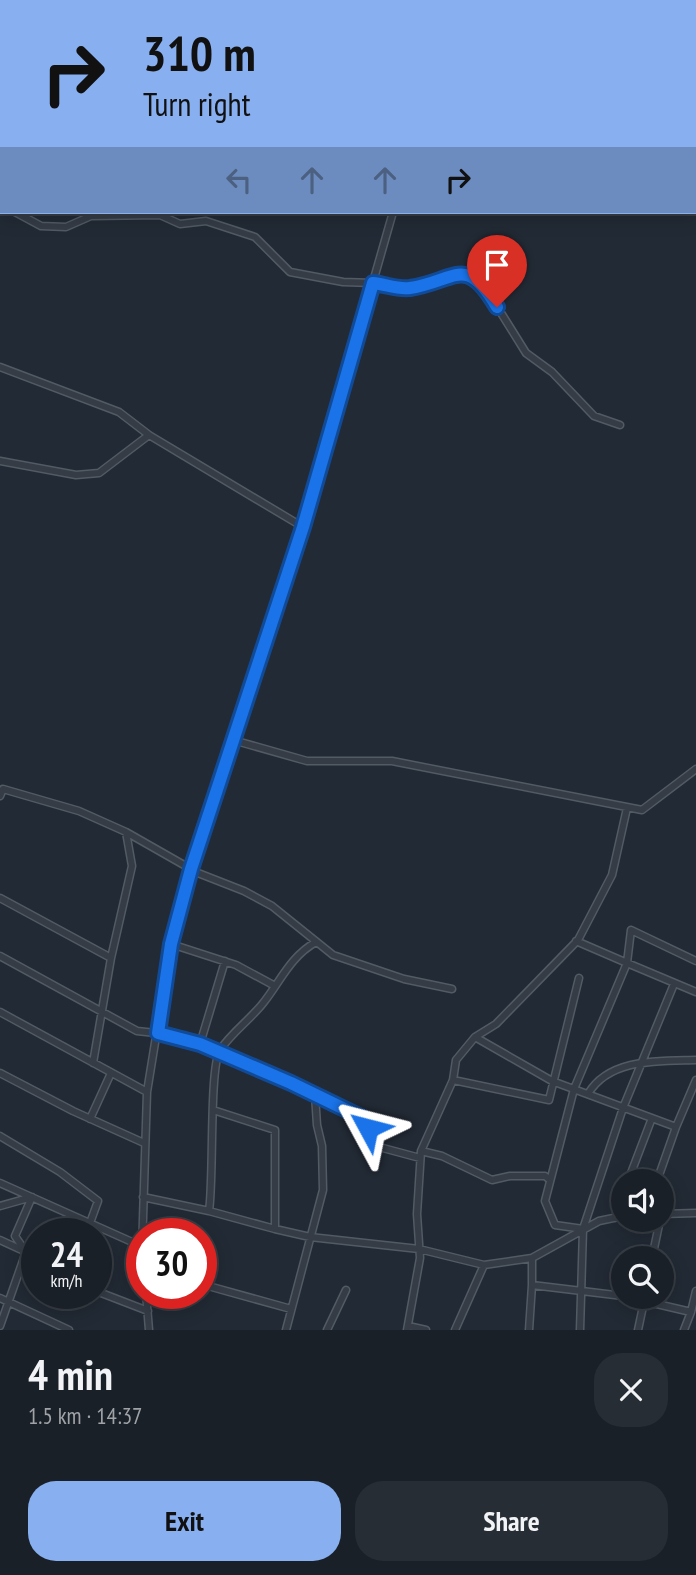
<!DOCTYPE html>
<html lang="en">
<head>
<meta charset="utf-8">
<style>
  body { margin:0; font-family:"PT Sans Narrow",sans-serif; background:#272d34; color:#f1f3f6; height:100vh; display:flex; flex-direction:column; font-size:26px; white-space:nowrap }
  * { box-sizing:border-box; margin:0 }
  p { font-size:23px; color:#9fa3a8 }
  .icon { flex:none; width:38px; height:38px; fill:none; stroke:currentColor; stroke-width:2; stroke-linecap:round; stroke-linejoin:round }
  .map { position:relative; height:1330px; overflow:hidden }
  .drawer { display:flex; flex-direction:column; background:#1a2028; flex:1 }
  .drawer>* { flex:none }
  .top-card { position:absolute; left:0px; top:0px; width:696px; height:214px; box-shadow:0 4px 18px #0003,0 0 0 2px #383e45; background:#88afef; color:#111; overflow:hidden }
  .controls { position:absolute; left:611px; top:1169px; display:grid; gap:14px }
  .controls a { display:grid; place-items:center; width:63px; height:63px; border-radius:50%; background:#1a2028; box-shadow:0 4px 18px #0003,0 0 0 2px #383e45; font-size:35px }
  .speed { position:absolute; left:21px; top:1218px; display:flex; gap:14px; font-size:35px; font-weight:700; text-align:center }
  .speed>* { display:grid; place-content:center; width:91px; height:91px; border-radius:50%; background:#1a2028; box-shadow:0 4px 18px #0003,0 0 0 2px #383e45; line-height:1 }
  .speed small { font-size:18px; font-weight:400 }
  .speed .limit { border:10px solid #d22; background:#fff; color:#111 }
  .pin { position:absolute; display:grid; place-items:center; width:60px; height:60px; color:#fff; margin:-72px -30px; border-radius:50% 50% 50% 0; rotate:-45deg; box-shadow:0 0 7px #0007 }
  .pin .icon { rotate:45deg }
  .me { position:absolute; width:77px; margin:-38px; rotate:308deg; stroke-linejoin:round; filter:drop-shadow(0 0 5px #0008) }
  .turn { display:flex; align-items:center; gap:24px; height:147px; padding:0 28px; font-size:32px }
  .turn .icon { width:91px; height:91px; stroke-width:2.5 }
  .turn b { display:block; font-size:49px; line-height:60px }
  .lanes { display:flex; align-items:center; height:66px; padding:0 28px; background:#0003; justify-content:center; gap:35px; direction:ltr }
  .lanes .off { opacity:.35 }
  .round { display:grid; place-items:center; flex:none; width:74px; height:74px; border-radius:28px; background:#272d34 }
  .head { display:flex; align-items:center; justify-content:space-between; height:119px; padding:0 28px }
  h1 { font-size:42px; font-weight:800; line-height:52px }
  .primary-button { display:flex; gap:14px; margin-top:auto; padding:14px 28px }
  .primary-button a { flex:1; height:80px; border-radius:28px; background:#88afef; color:#111; font-size:28px; font-weight:800; line-height:80px; text-align:center }
  .primary-button a+a { background:#272d34; color:#f1f3f6 }
  .map>svg:first-child { display:block }
</style>
</head>
<body>
<div class="map">
<svg width="696" height="1330" viewBox="0 0 696 1330">
  <rect width="100%" height="100%" fill="#222a35"/>
  <g fill="none" stroke-linecap="round" stroke-linejoin="round">
    <!-- minor casing -->
    <g stroke="#525a64" stroke-width="9">
      <path id="minor" d="M453,2V0
        M0,204L2,205
        M15,212L41,226L66,227L91,216L160,215L180,224L206,221L255,237L290,272L343,282L373,283L407,289L457,273L469,275L488,292L526,353L552,372L594,416L620,425
        M0,367L119,412L149,435L303,527
        M0,461L76,475L99,473L149,435
        M233,740L307,761H392L642,810L696,769
        M0,796L3,789L79,811L126,832L198,873L244,891L272,906L333,955L404,979L452,989
        M0,898L111,958L93,1063
        M576,941L627,963L631,930L696,961
        M171,944L236,965L275,986
        M0,956L137,1031L165,1034L200,1044L291,1083L368,1122V1144L420,1158
        M111,958L132,866L126,832
        M0,1012L147,1092
        M475,1037L552,1081L676,1127L657,1181
        M200,1044L225,961
        M0,1073L73,1111L144,1143
        M453,1080L549,1100L579,978
        M588,1094C609,1058 659,1061 696,1060
        M90,1119L111,1073
        M676,1127L696,1080
        M0,1136L60,1172L98,1201L86,1234
        M421,1151L442,1156L492,1180L510,1176H545L550,1180
        M628,1181L652,1118
        M0,1183L141,1246
        M143,1197L209,1211C214,1179 209,1068 220,1050C232,1032 251,1019 264,1002C281,980 291,956 316,942
        M0,1206L32,1197L15,1236L26,1252L0,1326
        M209,1211L275,1229V1130L213,1110
        M662,1214L696,1213
        M623,1216L599,1221L532,1258V1285L623,1296
        M615,1218L623,1195
        M275,1229L310,1237L419,1249L484,1265
        M583,1229L555,1225L545,1201L574,1089L627,963L696,992
        M0,1240L37,1257
        M142,1250L147,1092L171,944L191,869L303,527L393,212
        M652,1258L660,1220
        M201,1284L291,1309
        M96,1291L148,1311
        M146,1293L149,1330
        M627,1297L691,1312L684,1330
        M0,1298L69,1330
        M691,1312L696,1291
        M408,1326L426,1330
        M286,1330L323,1190L322,1146L317,1125L315,1095
        M327,1330L346,1290
        M407,1330L420,1258L417,1214L421,1151L453,1080L456,1060L475,1037L496,1024L578,940L612,875L627,808
        M455,1330L484,1265L532,1258
        M529,1330L532,1285
        M580,1330L583,1229L623,1108L674,984
        M638,1330L645,1297"/>
    </g>
    <!-- minor -->
    <use href="#minor" stroke="#353c46" stroke-width="6"/>
  </g>
  <g fill="none" stroke-linecap="round" stroke-linejoin="round">
    <!-- route casing -->
    <g stroke="#114b97" stroke-width="18">
      <path id="route" d="M368,1128V1123L363,1118L291,1083L200,1044L158,1033L171,944L191,869L303,527L373,283C384,284 399,290 410,288C456,281 465,253 497,307"/>
    </g>
    <!-- route -->
    <use href="#route" stroke="#1a73e8" stroke-width="12"/>
  </g>
</svg>
<div class="controls">
<a><svg class="icon" aria-label="sound" viewBox="0 0 24 24"><path d="M4 9h4l5-4v14l-5-4H4zM17 9q2 3 0 6"/></svg></a>
<a><svg class="icon" aria-label="search" viewBox="0 0 24 24"><circle cx="10" cy="10" r="6"/><path d="M15 15l6 6"/></svg></a>
</div>
<div class="speed"><div>24<small>km/h</small></div><div class="limit">30</div></div>
<div class="pin" style="left:497px;top:307px;background:#d93025"><svg class="icon" aria-label="arrive" viewBox="0 0 24 24"><path d="M6 21V4h12l-3 4 3 4H6"/></svg></div>
<svg class="me" style="left:368px;top:1128px" viewBox="-20 -20 40 40"><path d="M0-17L14 15 0 8-14 15z" fill="#1a73e8" stroke="#fff" stroke-width="4"/></svg>
<div class="top-card">
<div class="turn"><svg class="icon" aria-label="right" viewBox="0 0 24 24"><path d="M7 20v-9h11M14 6l5 5-5 5"/></svg><div><b>310 m</b>Turn right</div></div>
<div class="lanes"><svg class="icon off" aria-label="left" viewBox="0 0 24 24"><path d="M17 20v-9H6M10 6l-5 5 5 5"/></svg><svg class="icon off" aria-label="ahead" viewBox="0 0 24 24"><path d="M12 20V5M6 11l6-6 6 6"/></svg><svg class="icon off" aria-label="ahead" viewBox="0 0 24 24"><path d="M12 20V5M6 11l6-6 6 6"/></svg><svg class="icon" aria-label="right" viewBox="0 0 24 24"><path d="M7 20v-9h11M14 6l5 5-5 5"/></svg></div>
</div>
</div>
<section class="drawer">
<div class="head"><div><h1>4 min</h1><p>1.5 km · 14:37</p></div><a class="round"><svg class="icon" aria-label="close" viewBox="0 0 24 24"><path d="M6 6l12 12M18 6L6 18"/></svg></a></div>
<div class="primary-button"><a>Exit</a><a>Share</a></div>
</section>
</body>
</html>
